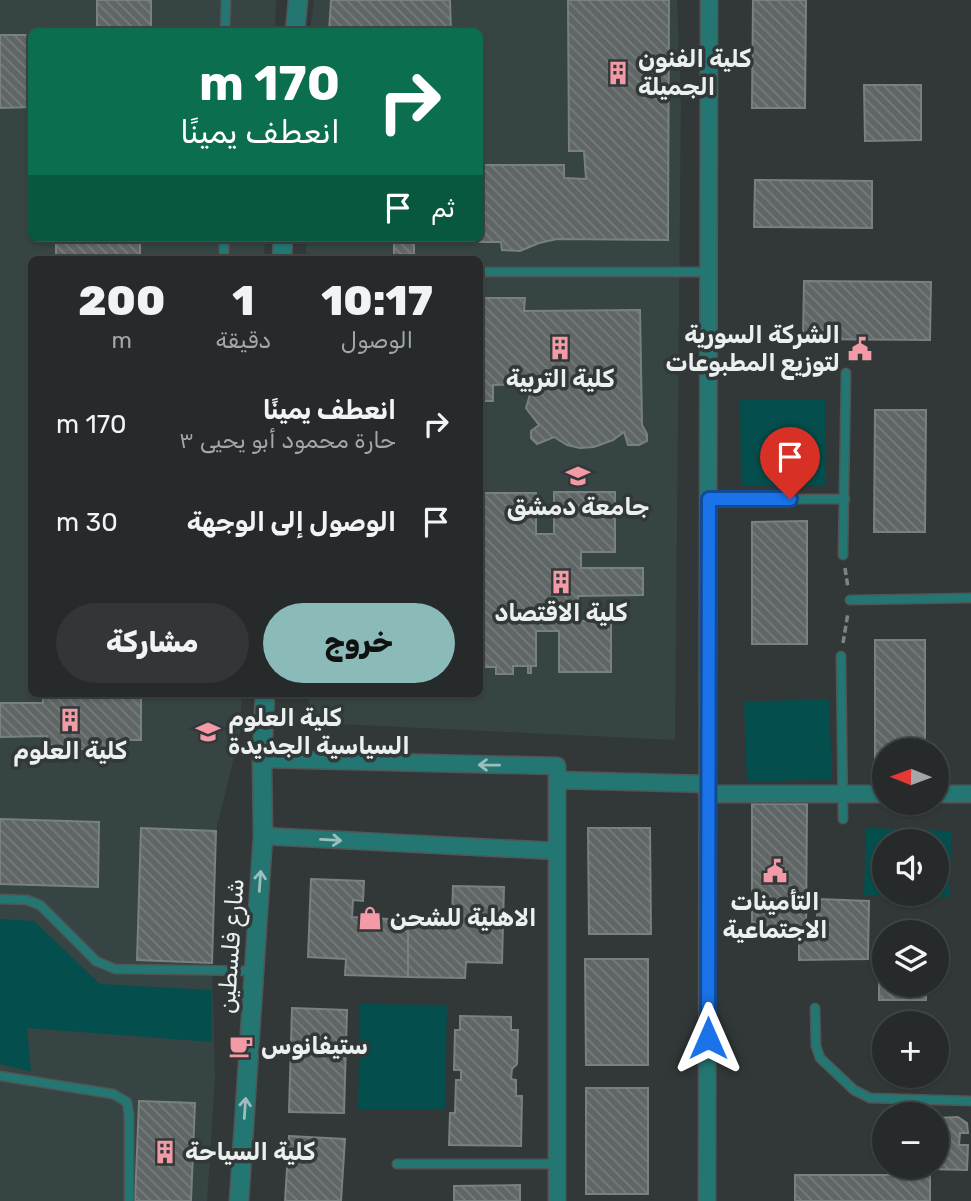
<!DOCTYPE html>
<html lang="ar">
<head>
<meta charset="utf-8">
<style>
  body { margin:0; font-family:Rubik,Vazirmatn,sans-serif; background:#323636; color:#f1f3f6; direction:rtl; height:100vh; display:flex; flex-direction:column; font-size:26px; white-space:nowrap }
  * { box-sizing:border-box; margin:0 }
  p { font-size:23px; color:#a4a7a8 }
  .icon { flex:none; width:38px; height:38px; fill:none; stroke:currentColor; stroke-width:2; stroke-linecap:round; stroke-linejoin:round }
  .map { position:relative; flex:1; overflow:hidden; direction:ltr }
  .panel { position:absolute; left:28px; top:256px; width:455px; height:441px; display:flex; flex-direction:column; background:#262a2a; border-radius:10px; box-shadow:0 2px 5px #0004,0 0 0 2px #424647; direction:rtl }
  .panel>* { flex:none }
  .banner { position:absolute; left:28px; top:28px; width:455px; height:214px; border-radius:10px; box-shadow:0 2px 5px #0004,0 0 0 2px #424647; direction:rtl; background:#0b6e4f; color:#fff; overflow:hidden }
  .needle { width:46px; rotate:271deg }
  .controls { position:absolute; left:872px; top:738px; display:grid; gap:14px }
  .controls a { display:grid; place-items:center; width:77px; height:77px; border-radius:50%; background:#262a2a; box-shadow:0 2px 5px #0004,0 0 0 2px #424647; font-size:35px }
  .pin { position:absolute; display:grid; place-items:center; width:60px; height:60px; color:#fff; margin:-72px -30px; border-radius:50% 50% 50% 0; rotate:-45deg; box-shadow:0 0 7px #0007 }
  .pin .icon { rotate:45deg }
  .me { position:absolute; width:77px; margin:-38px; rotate:0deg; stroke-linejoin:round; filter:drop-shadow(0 0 5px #0008) }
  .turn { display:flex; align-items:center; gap:24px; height:147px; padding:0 28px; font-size:32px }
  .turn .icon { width:91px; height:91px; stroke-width:2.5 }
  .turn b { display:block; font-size:49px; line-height:60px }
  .then { display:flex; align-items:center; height:66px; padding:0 28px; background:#0003; gap:14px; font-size:26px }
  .eta { display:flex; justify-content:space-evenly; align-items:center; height:119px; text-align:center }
  .eta b { font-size:42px; font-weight:800; line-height:49px }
  .cta { display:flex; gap:14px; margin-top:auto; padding:14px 28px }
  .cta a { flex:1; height:80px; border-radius:42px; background:#8bbbb9; color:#111; font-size:28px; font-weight:800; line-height:80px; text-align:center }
  .cta a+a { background:#323636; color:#f1f3f6 }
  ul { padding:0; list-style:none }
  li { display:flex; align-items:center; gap:21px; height:98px; padding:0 28px }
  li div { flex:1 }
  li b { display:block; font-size:26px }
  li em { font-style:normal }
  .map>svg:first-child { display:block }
</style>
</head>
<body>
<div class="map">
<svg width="971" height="1201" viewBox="0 0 971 1201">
  <defs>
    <pattern id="building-back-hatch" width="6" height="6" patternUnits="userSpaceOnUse" patternTransform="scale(1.75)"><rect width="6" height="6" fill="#5f6665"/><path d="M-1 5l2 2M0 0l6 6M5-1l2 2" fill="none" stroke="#767c7b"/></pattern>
  </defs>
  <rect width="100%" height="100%" fill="#323838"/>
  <!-- built -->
  <path fill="#364444" d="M0,0H276L275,31L32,32V238H265L264,259H32V693H242L240,732L216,831L212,963L215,1079L207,1201H0Z
    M314,0H677L681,99L675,740L339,724L316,715L304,693H480V259H306V238H480V32L310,31Z"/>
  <!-- green -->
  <path fill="#044f4d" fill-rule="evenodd" d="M740,400H825L826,485H741Z
    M829,699L832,779L747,782L744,702Z
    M866,828L952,831L949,897L864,895ZM884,842H936V894H884Z
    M0,919L34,921L100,984L212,990V1042L27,1028L31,1072L0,1064Z
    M360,1004L447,1005L445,1110L358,1109Z"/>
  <!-- building -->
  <path fill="url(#building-back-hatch)" stroke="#798180" stroke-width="2" d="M97,0H151V32H97Z
    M331,0H450L451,32H329Z
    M568,0H669L668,240L557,239L539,243L520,251L502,250L501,242H479L480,165H564V178L586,179L584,151H569Z
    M753,0H806L805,108H752Z
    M0,35H32V107L0,108Z
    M864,85H921V140L865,141Z
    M755,180L872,181V228L754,227Z
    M56,238H140V259H56Z
    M379,238H428V240L414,239V254L394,255V243L380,242Z
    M804,281L931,282L930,340L803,339Z
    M480,298H525L524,311L640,310L642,425L647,434V441L639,445H628L624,432L613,440L594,447L580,448L567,445L554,437L537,444L531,438V431L539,425L526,408L533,384L493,385V401H480Z
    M875,410H926L925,532H874Z
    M554,492H615V552H581V568H643V595L578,596V621H611V672H559V631H536V666H531V673H528V666H513V674H496V667H484V675H480V493H536V534H554Z
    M807,521V644H752V522Z
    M875,640H925V751H884V759H875Z
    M43,693H141V740H107V749H47V736L0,737V703H43Z
    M752,804H807L806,933H752Z
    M0,819L99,822L98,887L0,884Z
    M141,828L216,831L212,963L137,960Z
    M588,828H650L651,934H589Z
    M311,879L364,881L363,901L353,900L352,917L408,920V977L345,975L346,959L308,957Z
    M453,886L504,887L502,963L466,962L465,978L408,977V920L452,919Z
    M818,899L869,901L868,959L799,960V938L816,937Z
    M879,939H884V985H926V1000H879Z
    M585,959H648V1065H586Z
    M292,1008L347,1010L344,1113L289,1112Z
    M460,1016L511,1017V1030H518L517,1064L512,1069L511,1079L516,1080V1096H522L521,1146L449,1145L450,1113H455L456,1080H461V1070H454L455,1030H460Z
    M586,1088H648V1194H586Z
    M139,1101L195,1103L191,1201H135Z
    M958,1117L967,1123L968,1133H960L959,1145H968L967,1170L888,1168L936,1167V1118Z
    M289,1136L345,1139L341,1201H285Z
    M795,1175H930V1201H795Z
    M520,1185V1201H454V1186Z"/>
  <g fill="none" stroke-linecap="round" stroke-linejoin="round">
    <!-- service casing -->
    <g stroke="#505555" stroke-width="11">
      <path id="service" d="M225,32L226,0
        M224,259V238
        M480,272H709
        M709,499H845
        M843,555L846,373
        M850,600L971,598
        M841,656L843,819
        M0,899L27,900L40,905L96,961L115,969L254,971
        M815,1008L816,1046L820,1058L854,1090L870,1098L971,1101
        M0,1076L113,1094L127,1102L129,1115V1201
        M397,1164H557"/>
    </g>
    <!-- minor casing -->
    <g stroke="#505555" stroke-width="19">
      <path id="minor" d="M262,759L557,766V1201
        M557,780L708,784
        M707,794H884
        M936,794H971
        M263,836L556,851
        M707,1201L709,0"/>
    </g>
    <!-- tertiary casing -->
    <g stroke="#505555" stroke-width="21">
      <path id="tertiary" d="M295,32L298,0
        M282,259L283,238
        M239,1201L263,836L262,759L265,693"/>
    </g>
    <!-- path -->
    <path stroke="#7d8282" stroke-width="3.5" stroke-dasharray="7 3.5" stroke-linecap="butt" d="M845,568L848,588
      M843,643L848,613"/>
    <!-- service -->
    <use href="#service" stroke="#247672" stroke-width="8"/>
    <!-- minor -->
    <use href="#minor" stroke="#247672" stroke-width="16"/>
    <!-- tertiary -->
    <use href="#tertiary" stroke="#247672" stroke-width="18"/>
  </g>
  <!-- one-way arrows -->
  <defs><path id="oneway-shaft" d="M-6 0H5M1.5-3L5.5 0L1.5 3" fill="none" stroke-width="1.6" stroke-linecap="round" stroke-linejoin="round" transform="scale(1.75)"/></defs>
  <g stroke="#9bbfbd">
    <use href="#oneway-shaft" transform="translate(489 765) rotate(-179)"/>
    <use href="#oneway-shaft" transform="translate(331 840) rotate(3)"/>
    <use href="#oneway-shaft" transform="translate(260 881) rotate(-86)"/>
    <use href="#oneway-shaft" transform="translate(245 1108) rotate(-86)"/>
  </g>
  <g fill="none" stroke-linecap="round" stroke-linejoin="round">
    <!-- route casing -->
    <g stroke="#114b97" stroke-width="18">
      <path id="route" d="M708,1038L709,499H790"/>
    </g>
    <!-- route -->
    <use href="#route" stroke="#1a73e8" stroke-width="12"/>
  </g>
  <!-- icons -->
  <defs>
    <g id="building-bare" transform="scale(1.89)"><path d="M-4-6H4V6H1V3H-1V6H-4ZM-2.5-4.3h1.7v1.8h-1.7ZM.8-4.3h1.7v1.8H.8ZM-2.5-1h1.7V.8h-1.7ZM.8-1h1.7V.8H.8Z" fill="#f49aa7" stroke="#323838" stroke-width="2.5" paint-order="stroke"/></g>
    <g id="civic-bare" transform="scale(1.89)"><path d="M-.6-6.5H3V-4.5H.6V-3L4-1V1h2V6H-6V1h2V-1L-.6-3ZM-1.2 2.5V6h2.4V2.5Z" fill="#f49aa7" stroke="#323838" stroke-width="2.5" paint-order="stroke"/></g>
    <g id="university-bare" transform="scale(1.89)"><path d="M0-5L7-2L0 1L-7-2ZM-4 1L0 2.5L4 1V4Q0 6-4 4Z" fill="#f49aa7" stroke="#323838" stroke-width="2.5" paint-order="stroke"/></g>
    <g id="shop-bare" transform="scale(1.89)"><path d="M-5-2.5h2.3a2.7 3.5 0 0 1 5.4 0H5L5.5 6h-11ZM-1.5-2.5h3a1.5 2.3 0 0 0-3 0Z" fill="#f49aa7" stroke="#323838" stroke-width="2.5" paint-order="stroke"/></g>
    <g id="cafe-bare" transform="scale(1.89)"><path d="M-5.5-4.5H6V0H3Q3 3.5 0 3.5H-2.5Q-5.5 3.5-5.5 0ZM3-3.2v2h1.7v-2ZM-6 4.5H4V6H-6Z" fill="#f49aa7" stroke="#323838" stroke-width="2.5" paint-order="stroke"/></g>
  </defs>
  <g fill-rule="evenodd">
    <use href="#building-bare" x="618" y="73"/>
    <use href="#building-bare" x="560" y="348"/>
    <use href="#civic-bare" x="860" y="349"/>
    <use href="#university-bare" x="578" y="476"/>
    <use href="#building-bare" x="561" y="582"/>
    <use href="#building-bare" x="70" y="720"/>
    <use href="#university-bare" x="208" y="732"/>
    <use href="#civic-bare" x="775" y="871"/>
    <use href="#shop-bare" x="370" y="918"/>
    <use href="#cafe-bare" x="241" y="1046"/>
    <use href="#building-bare" x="165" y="1152"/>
  </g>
  <g text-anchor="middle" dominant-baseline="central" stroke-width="7" stroke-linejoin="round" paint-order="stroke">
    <!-- poi labels -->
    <g font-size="24" font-weight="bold" fill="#ebefef" stroke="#323838" text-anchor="start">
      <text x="638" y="59">كلية الفنون<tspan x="638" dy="28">الجميلة</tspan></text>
      <text x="840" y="335" text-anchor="end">الشركة السورية<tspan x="840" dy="28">لتوزيع المطبوعات</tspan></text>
      <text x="560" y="379" text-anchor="middle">كلية التربية</text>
      <text x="578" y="507" text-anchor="middle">جامعة دمشق</text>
      <text x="561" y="613" text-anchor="middle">كلية الاقتصاد</text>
      <text x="228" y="718">كلية العلوم<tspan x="228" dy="28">السياسية الجديدة</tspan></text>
      <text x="70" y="751" text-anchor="middle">كلية العلوم</text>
      <text x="775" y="902" text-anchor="middle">التأمينات<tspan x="775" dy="28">الاجتماعية</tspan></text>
      <text x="390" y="918">الاهلية للشحن</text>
      <text x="261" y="1046">ستيفانوس</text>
      <text x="185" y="1152">كلية السياحة</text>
    </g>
    <!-- street labels -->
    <g font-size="24" fill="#ebefef" stroke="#323838">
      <text transform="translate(231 946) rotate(-86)">شارع فلسطين</text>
    </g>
  </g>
</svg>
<div class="controls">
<a><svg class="needle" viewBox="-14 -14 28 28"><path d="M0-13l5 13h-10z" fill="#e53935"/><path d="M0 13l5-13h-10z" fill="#a4a7a8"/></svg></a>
<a><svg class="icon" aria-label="sound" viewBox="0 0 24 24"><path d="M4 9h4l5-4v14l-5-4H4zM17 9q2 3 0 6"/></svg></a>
<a><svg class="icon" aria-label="layers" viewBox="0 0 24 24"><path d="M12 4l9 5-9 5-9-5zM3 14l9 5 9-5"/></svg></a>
<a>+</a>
<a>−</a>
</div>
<div class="pin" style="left:790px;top:499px;background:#d93025"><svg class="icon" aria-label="arrive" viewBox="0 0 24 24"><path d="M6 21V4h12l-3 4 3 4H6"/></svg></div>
<svg class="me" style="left:708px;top:1038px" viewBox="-20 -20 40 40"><path d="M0-17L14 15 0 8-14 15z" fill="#1a73e8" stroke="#fff" stroke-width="4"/></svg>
<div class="banner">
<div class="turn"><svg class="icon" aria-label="right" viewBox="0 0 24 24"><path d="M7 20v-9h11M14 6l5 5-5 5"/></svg><div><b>170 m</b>انعطف يمينًا</div></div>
<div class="then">ثم<svg class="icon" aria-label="arrive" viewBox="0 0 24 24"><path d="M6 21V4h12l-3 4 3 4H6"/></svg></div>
</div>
<section class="panel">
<div class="eta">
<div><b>10:17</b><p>الوصول</p></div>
<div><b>1</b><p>دقيقة</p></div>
<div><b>200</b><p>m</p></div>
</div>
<ul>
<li><svg class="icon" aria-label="right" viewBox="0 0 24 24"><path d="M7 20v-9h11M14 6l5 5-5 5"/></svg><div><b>انعطف يمينًا</b><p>حارة محمود أبو يحيى ٣</p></div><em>170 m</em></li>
<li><svg class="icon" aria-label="arrive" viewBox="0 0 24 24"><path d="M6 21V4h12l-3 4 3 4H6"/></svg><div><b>الوصول إلى الوجهة</b></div><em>30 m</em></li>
</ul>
<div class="cta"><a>خروج</a><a>مشاركة</a></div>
</section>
</div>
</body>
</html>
